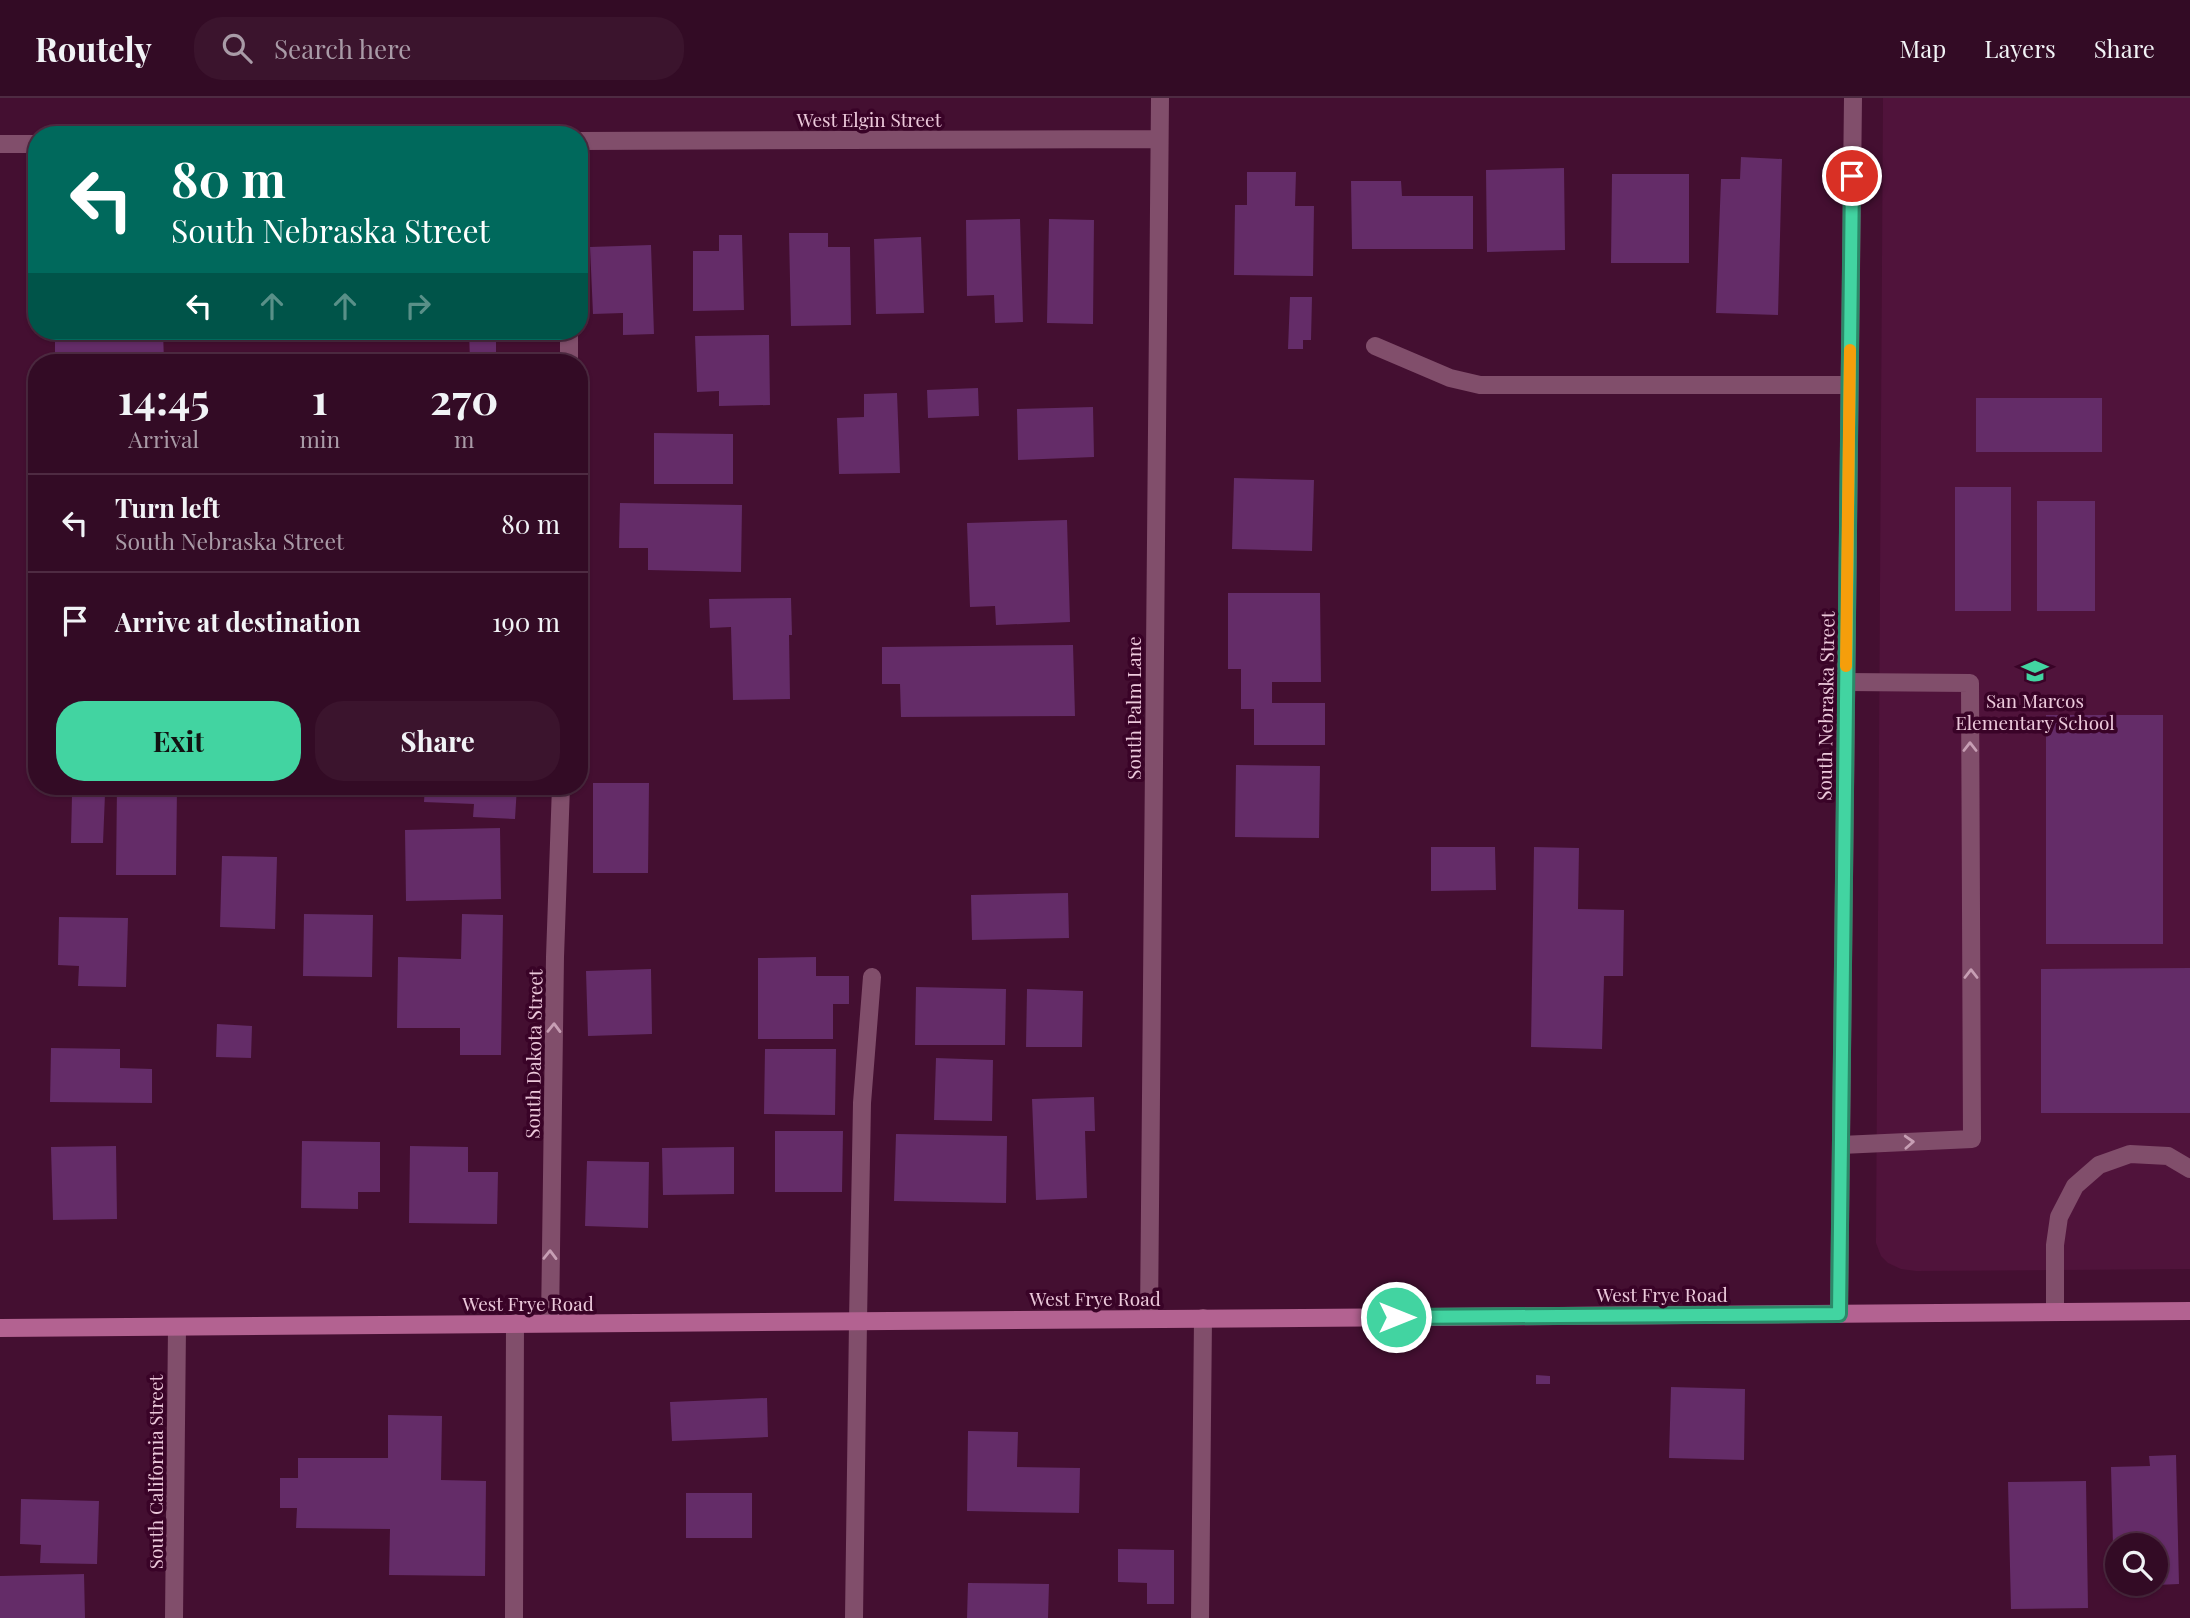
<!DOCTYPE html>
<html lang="en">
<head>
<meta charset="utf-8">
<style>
  body { margin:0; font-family:"Playfair Display",serif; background:#3b142d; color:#f1f3f6; height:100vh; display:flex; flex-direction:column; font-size:26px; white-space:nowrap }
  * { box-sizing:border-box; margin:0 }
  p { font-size:23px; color:#a99ba7 }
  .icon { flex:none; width:38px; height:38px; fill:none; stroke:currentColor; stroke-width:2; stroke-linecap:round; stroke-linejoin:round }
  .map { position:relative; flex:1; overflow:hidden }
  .sheet { position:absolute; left:28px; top:256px; width:560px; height:441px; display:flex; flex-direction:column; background:#330b25; border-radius:28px; box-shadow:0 2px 5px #0004,0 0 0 2px #4e2b42 }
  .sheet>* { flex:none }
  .hud { position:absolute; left:28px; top:28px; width:560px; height:214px; border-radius:28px; box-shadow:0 2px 5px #0004,0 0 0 2px #4e2b42; background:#00695c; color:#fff; overflow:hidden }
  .tools { position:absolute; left:2105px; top:1435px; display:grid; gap:14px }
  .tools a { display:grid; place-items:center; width:63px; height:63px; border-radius:50%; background:#330b25; box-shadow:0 2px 5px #0004,0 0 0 2px #4e2b42; font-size:35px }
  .pin { position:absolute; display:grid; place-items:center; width:60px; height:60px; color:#fff; margin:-30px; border:4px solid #fff; border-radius:50%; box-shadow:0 2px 7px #0007 }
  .me { position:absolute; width:77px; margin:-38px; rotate:90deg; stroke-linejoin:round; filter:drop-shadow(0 0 5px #0008) }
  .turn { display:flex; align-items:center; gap:24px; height:147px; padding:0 28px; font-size:32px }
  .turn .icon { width:91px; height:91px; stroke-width:2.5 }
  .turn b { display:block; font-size:49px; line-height:60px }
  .lanes { display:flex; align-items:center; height:66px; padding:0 28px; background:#0003; justify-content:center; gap:35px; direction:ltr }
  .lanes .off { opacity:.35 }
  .eta { display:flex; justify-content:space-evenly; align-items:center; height:119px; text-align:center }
  .eta b { font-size:42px; font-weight:700; line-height:49px }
  .primary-button { display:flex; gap:14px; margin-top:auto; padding:14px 28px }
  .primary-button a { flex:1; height:80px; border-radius:28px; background:#42d4a1; color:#111; font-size:28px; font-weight:700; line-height:80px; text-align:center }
  .primary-button a+a { background:#3b142d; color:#f1f3f6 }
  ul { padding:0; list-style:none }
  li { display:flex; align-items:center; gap:21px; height:98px; padding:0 28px; border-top:2px solid #4e2b42 }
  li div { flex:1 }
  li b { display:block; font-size:26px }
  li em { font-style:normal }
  header { display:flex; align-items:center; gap:42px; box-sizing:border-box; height:98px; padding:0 35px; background:#330b25; border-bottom:2px solid #4e2b42 }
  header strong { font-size:33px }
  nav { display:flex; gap:38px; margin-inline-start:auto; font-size:24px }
  .search { width:490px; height:63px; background:#3b142d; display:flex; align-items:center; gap:18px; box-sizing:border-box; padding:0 24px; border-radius:28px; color:#a99ba7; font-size:26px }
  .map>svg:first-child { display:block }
</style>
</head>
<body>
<header>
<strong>Routely</strong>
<div class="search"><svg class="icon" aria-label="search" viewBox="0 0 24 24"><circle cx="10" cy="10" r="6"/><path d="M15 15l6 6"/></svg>Search here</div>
<nav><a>Map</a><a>Layers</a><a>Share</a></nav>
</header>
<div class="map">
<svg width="2190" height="1520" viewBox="0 0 2190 1520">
  <rect width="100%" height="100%" fill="#440f31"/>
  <!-- built -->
  <path fill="#50133b" d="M1883,0H2190V1171L1916,1173L1901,1171L1888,1165L1881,1158L1876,1145Z"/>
  <!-- building -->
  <path fill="#642c68" d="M1741,59L1782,61L1778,217L1716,215L1721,81H1740Z
    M1564,70L1565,152L1487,154L1486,72Z
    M1247,74H1296L1295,108H1314L1313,178L1234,177L1235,107H1247Z
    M1612,76H1689V165H1611Z
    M1351,83H1401L1402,98H1473V151H1352Z
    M1020,121L1023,224L995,225L994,197L967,198L966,122Z
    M1049,121L1094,122L1093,226L1047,225Z
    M789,135H828V149H850L851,227L791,228Z
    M719,137H742L744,212L693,213V153H719Z
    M921,139L924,215L876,216L874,141Z
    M651,147L654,236L623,237V215L593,216L590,149Z
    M1290,199H1312L1311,242H1303V251H1288Z
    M55,233H163L164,264H55Z
    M469,233H496V264H470Z
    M769,237L770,307L719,308V293L697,294L695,238Z
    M978,290L979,318L928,320L927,292Z
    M897,295L900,375L839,376L837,320L864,319V296Z
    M1976,300H2102V354H1976Z
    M1093,309L1094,359L1018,362L1017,311Z
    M654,335L733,336V386H654Z
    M1234,380L1314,382L1312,453L1232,451Z
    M1955,389H2011V513H1955Z
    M2037,403H2095V513H2037Z
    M620,405L742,407L741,474L648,472V450H619Z
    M1067,422L1070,524L996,527L995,508L970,509L967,425Z
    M1228,495H1320L1321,584H1272V605H1325V647H1254V611H1241V571H1228Z
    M791,500L792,537H789L790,601L733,602L731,529L710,530L709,501Z
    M1073,547L1075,618L901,619L900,586H882V549Z
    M2046,617H2163V846H2046Z
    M1236,667L1320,668L1319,740L1235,739Z
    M593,685H649L648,775H593Z
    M117,688H177L176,777H116Z
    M425,688H517L515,721L473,719L474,706L424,704Z
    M72,696H105L103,745H71Z
    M500,730L501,801L406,803L405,732Z
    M1431,749H1495L1496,792L1431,793Z
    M1534,749L1579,750L1578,811L1624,812L1623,878H1604L1602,951L1531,949Z
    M222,758L277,759L275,831L220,829Z
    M1068,795L1069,840L972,842L971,797Z
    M304,816L373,817L372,879L303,878Z
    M462,816L503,817L501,957H460V930H397L398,859L461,861Z
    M59,819L128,820L126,889L78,888L79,868L58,867Z
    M816,859V878H849V906H833V941H758V860Z
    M2190,870V1015H2041V871Z
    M651,871L652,936L588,938L586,873Z
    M916,889L1006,891L1005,947H915Z
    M1027,891L1083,893L1082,949H1026Z
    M217,926L252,928L251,960L216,959Z
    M51,950L120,951V970L152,971V1005L50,1004Z
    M765,951H836L835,1017L764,1016Z
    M936,960L993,962L992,1023L934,1022Z
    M1094,999L1095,1033H1085L1087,1100L1036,1102L1032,1001Z
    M775,1033H843L842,1094H775Z
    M896,1036L1007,1038L1006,1105L894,1103Z
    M302,1043L380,1044V1094H358V1111L301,1110Z
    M116,1048L117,1121L53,1122L51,1049Z
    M410,1048L468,1049V1074H498L497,1126L409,1125Z
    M734,1049V1096L663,1097L662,1050Z
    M587,1063L649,1064L648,1130L585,1128Z
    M1536,1277L1550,1278V1286H1536Z
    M1671,1289L1745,1291L1744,1362L1669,1360Z
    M767,1300L768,1339L672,1343L670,1304Z
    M388,1317L442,1318L441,1382L486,1383L485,1478L389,1477L390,1431L296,1430L297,1410H280V1380H298V1360H388Z
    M968,1333L1018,1334L1017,1369L1080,1370L1079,1415L967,1413Z
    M2176,1357L2179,1486L2156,1487V1447H2118V1488H2114L2111,1369L2150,1368L2149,1358Z
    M2086,1383L2088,1510L2011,1511L2008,1384Z
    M686,1395H752V1440H686Z
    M21,1401L99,1403L97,1466L40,1465L41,1447L20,1446Z
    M1118,1451L1174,1452V1506H1147V1485L1118,1484Z
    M84,1476L85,1520H0V1478Z
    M968,1485L1049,1486L1048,1520H967Z"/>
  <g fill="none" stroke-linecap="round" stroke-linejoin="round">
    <!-- lane -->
    <path stroke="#814e6b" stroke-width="18" d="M1375,248L1450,280L1480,287H1849
      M1841,1047L1972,1041L1970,585L1846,584
      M2055,1214V1147L2059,1119L2075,1088L2099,1067L2130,1056L2168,1058L2190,1071
      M858,1223L862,1005L872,879
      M514,1520L515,1225
      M1200,1520L1203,1220"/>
    <!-- street -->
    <path stroke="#814e6b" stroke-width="18" d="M579,43L1158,41
      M0,46H37
      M569,264V233
      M1839,1216L1853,0
      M1149,1220L1160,0
      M550,1225L555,859L561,688
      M174,1520L177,1229
      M854,1520L858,1223"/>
    <!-- secondary -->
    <path stroke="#b36291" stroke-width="18" d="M0,1230L2190,1213"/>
  </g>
  <!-- one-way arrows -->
  <defs><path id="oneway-chevron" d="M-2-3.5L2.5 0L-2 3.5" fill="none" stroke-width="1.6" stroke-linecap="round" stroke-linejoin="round" transform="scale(1.75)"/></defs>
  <g stroke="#c79eb4">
    <use href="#oneway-chevron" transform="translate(1970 649) rotate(-90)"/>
    <use href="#oneway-chevron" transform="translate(1971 876) rotate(-90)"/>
    <use href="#oneway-chevron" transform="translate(554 930) rotate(-89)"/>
    <use href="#oneway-chevron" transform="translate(1909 1044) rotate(-3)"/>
    <use href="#oneway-chevron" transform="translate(550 1157) rotate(-89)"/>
  </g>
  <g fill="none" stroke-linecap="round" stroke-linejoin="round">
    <!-- route casing -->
    <g stroke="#2b8a69" stroke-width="18">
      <path id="route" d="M1396,1219L1839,1216L1852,78"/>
    </g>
    <!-- route -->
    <use href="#route" stroke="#42d4a1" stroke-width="12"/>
    <!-- slow -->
    <path stroke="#f59e0b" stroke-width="12" d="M1846,568L1850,252"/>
  </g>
  <!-- icons -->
  <defs>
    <g id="school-bare" transform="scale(2.1)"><path d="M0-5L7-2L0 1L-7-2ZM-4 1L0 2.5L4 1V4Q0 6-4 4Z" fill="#42d4a1" stroke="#390327" stroke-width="2.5" paint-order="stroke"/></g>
  </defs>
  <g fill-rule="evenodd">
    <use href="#school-bare" x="2035" y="573"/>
  </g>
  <g text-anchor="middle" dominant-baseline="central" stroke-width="7" stroke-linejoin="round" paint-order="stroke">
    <!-- street labels -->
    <g font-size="19" fill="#ecc9db" stroke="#390327">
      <text x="869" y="21">West Elgin Street</text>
      <text transform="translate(1825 608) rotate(-89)">South Nebraska Street</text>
      <text transform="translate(1133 610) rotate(-90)">South Palm Lane</text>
      <text transform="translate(533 956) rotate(-89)">South Dakota Street</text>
      <text x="1662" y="1196">West Frye Road</text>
      <text x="1095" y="1200">West Frye Road</text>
      <text x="528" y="1205">West Frye Road</text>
      <text transform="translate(155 1374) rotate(-90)">South California Street</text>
    </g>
    <!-- poi labels -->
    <g font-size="19" fill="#ecc9db" stroke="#390327">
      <text x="2035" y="602">San Marcos<tspan x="2035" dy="22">Elementary School</tspan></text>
    </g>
  </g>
</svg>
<div class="tools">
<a><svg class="icon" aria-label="search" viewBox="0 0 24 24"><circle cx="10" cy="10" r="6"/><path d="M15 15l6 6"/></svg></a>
</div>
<div class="pin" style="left:1852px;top:78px;background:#d93025"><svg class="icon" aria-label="arrive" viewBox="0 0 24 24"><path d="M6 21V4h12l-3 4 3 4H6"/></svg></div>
<svg class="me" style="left:1396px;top:1219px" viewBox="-20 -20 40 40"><circle r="17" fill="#42d4a1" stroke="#fff" stroke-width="3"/><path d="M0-11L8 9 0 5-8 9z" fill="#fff"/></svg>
<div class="hud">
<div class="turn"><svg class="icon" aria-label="left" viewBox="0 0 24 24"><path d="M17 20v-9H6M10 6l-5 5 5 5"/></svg><div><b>80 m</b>South Nebraska Street</div></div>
<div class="lanes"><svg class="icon" aria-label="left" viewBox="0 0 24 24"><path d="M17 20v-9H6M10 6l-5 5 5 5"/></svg><svg class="icon off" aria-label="ahead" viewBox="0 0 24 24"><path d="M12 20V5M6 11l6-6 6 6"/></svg><svg class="icon off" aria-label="ahead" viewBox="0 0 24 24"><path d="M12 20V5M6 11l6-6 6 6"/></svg><svg class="icon off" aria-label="right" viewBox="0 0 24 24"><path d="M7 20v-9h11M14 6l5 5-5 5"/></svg></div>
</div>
<section class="sheet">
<div class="eta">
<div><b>14:45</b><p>Arrival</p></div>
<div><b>1</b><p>min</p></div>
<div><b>270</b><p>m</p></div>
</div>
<ul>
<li><svg class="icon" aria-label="left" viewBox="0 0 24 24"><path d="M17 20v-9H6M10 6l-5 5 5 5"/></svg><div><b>Turn left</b><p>South Nebraska Street</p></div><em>80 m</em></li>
<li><svg class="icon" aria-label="arrive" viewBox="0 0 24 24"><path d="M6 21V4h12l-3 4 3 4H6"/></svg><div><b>Arrive at destination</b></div><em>190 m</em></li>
</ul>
<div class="primary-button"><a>Exit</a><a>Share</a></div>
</section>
</div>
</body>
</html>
